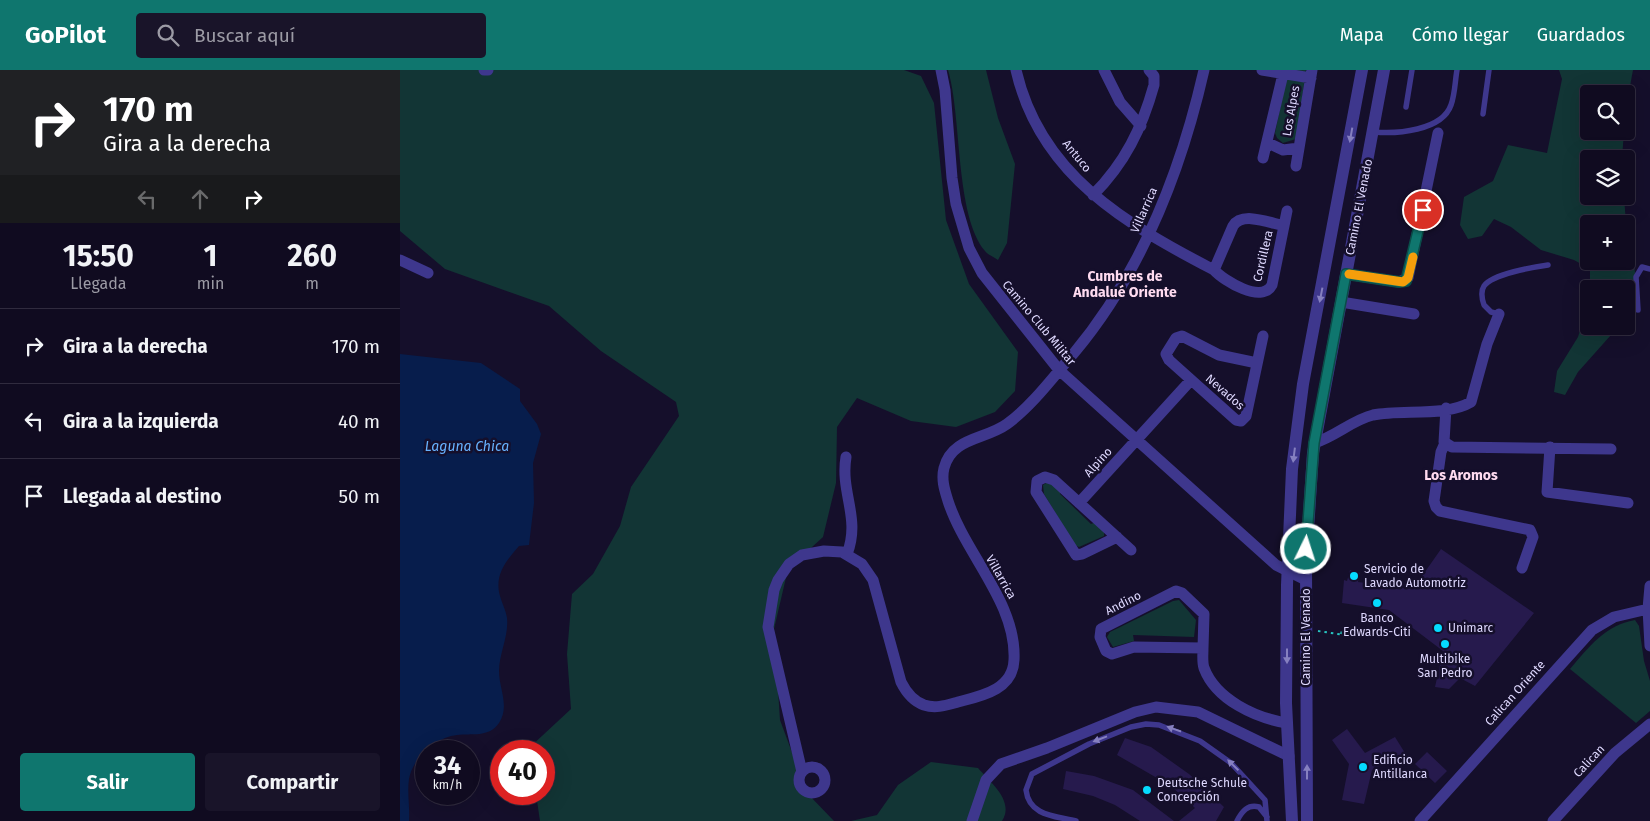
<!DOCTYPE html>
<html lang="es">
<head>
<meta charset="utf-8">
<style>
  body { margin:0; font-family:"Fira Sans",sans-serif; background:#191429; color:#f1f3f6; height:100vh; display:flex; flex-direction:column; font-size:19px; white-space:nowrap }
  * { box-sizing:border-box; margin:0 }
  p { font-size:16px; color:#9c9ba5 }
  .icon { flex:none; width:28px; height:28px; fill:none; stroke:currentColor; stroke-width:2; stroke-linecap:round; stroke-linejoin:round }
  .map { position:relative; flex:1; overflow:hidden }
  .drawer { display:flex; flex-direction:column; background:#100b20; width:400px }
  .drawer>* { flex:none }
  .guide { background:#202124; color:#fff; overflow:hidden }
  .buttons { position:absolute; left:1180px; top:15px; display:grid; gap:10px }
  .buttons a { display:grid; place-items:center; width:55px; height:55px; border-radius:5px; background:#100b20; box-shadow:0 5px 20px #0002,0 0 0 1px #302b3e; font-size:25px }
  .speed { position:absolute; left:15px; top:670px; display:flex; gap:10px; font-size:25px; font-weight:700; text-align:center }
  .speed>* { display:grid; place-content:center; width:65px; height:65px; border-radius:50%; background:#100b20; box-shadow:0 5px 20px #0002,0 0 0 1px #302b3e; line-height:1 }
  .speed small { font-size:12px; font-weight:400 }
  .speed .limit { border:8px solid #d22; background:#fff; color:#111 }
  .pin { position:absolute; display:grid; place-items:center; width:42px; height:42px; color:#fff; margin:-21px; border:2px solid #fff; border-radius:50%; box-shadow:0 1px 5px #0007 }
  .me { position:absolute; width:55px; margin:-28px; rotate:4deg; stroke-linejoin:round; filter:drop-shadow(0 0 4px #0008) }
  .turn { display:flex; align-items:center; gap:18px; height:105px; padding:0 20px; font-size:22px }
  .turn .icon { width:65px; height:65px; stroke-width:2.5 }
  .turn b { display:block; font-size:35px; line-height:42px }
  .lanes { display:flex; align-items:center; height:48px; padding:0 20px; background:#0003; justify-content:center; gap:25px; direction:ltr }
  .lanes .off { opacity:.35 }
  .eta { display:flex; justify-content:space-evenly; align-items:center; height:85px; text-align:center }
  .eta b { font-size:30px; font-weight:700; line-height:35px }
  .action { display:flex; gap:10px; margin-top:auto; padding:10px 20px }
  .action a { flex:1; height:58px; border-radius:5px; background:#0f766e; color:#fff; font-size:20px; font-weight:700; line-height:58px; text-align:center }
  .action a+a { background:#191429; color:#f1f3f6 }
  ul { padding:0; list-style:none }
  li { display:flex; align-items:center; gap:15px; height:75px; padding:0 20px; border-top:1px solid #302b3e }
  li div { flex:1 }
  li b { display:block; font-size:19px }
  li em { font-style:normal }
  header { display:flex; align-items:center; gap:30px; box-sizing:border-box; height:70px; padding:0 25px; background:#0f766e; color:#fff }
  header strong { font-size:24px }
  nav { display:flex; gap:28px; margin-inline-start:auto; font-size:18px }
  .search { width:350px; height:45px; background:#191429; display:flex; align-items:center; gap:12px; box-sizing:border-box; padding:0 18px; border-radius:5px; color:#9c9ba5; font-size:19px }
  main { display:flex; flex:1; min-height:0 }
  .map>svg:first-child { display:block }
</style>
</head>
<body>
<header>
<strong>GoPilot</strong>
<div class="search"><svg class="icon" aria-label="search" viewBox="0 0 24 24"><circle cx="10" cy="10" r="6"/><path d="M15 15l6 6"/></svg>Buscar aquí</div>
<nav><a>Mapa</a><a>Cómo llegar</a><a>Guardados</a></nav>
</header>
<main>
<section class="drawer">
<div class="guide">
<div class="turn"><svg class="icon" aria-label="right" viewBox="0 0 24 24"><path d="M7 20v-9h11M14 6l5 5-5 5"/></svg><div><b>170 m</b>Gira a la derecha</div></div>
<div class="lanes"><svg class="icon off" aria-label="left" viewBox="0 0 24 24"><path d="M17 20v-9H6M10 6l-5 5 5 5"/></svg><svg class="icon off" aria-label="ahead" viewBox="0 0 24 24"><path d="M12 20V5M6 11l6-6 6 6"/></svg><svg class="icon" aria-label="right" viewBox="0 0 24 24"><path d="M7 20v-9h11M14 6l5 5-5 5"/></svg></div>
</div>
<div class="eta">
<div><b>15:50</b><p>Llegada</p></div>
<div><b>1</b><p>min</p></div>
<div><b>260</b><p>m</p></div>
</div>
<ul>
<li><svg class="icon" aria-label="right" viewBox="0 0 24 24"><path d="M7 20v-9h11M14 6l5 5-5 5"/></svg><div><b>Gira a la derecha</b></div><em>170 m</em></li>
<li><svg class="icon" aria-label="left" viewBox="0 0 24 24"><path d="M17 20v-9H6M10 6l-5 5 5 5"/></svg><div><b>Gira a la izquierda</b></div><em>40 m</em></li>
<li><svg class="icon" aria-label="arrive" viewBox="0 0 24 24"><path d="M6 21V4h12l-3 4 3 4H6"/></svg><div><b>Llegada al destino</b></div><em>50 m</em></li>
</ul>
<div class="action"><a>Salir</a><a>Compartir</a></div>
</section>
<div class="map">
<svg width="1250" height="751" viewBox="0 0 1250 751">
  <rect width="100%" height="100%" fill="#150f2b"/>
  <!-- green -->
  <path fill="#123535" d="M0,0H504L521,6L534,33L546,150L569,214L618,282L615,321L595,342L556,357L511,351L457,328L437,357L436,413L423,467L388,499L374,559L380,650L407,723L434,751H140L136,724H144V681H130L129,678L171,639L167,584L172,524L193,504L220,456L231,417L279,346L276,332L201,281L149,236L45,199L0,161Z
    M548,0H586L598,48L615,94L607,173L598,190C594,187 588,185 585,181C555,145 562,47 548,0Z
    M888,0H906L897,65L896,69L883,73L877,68L875,63Z
    M1159,0H1233L1226,38V24H1189V61H1224L1222,89H1189V126H1224L1226,154H1189V191H1226V155L1236,207L1226,232V219H1190V199L1174,190L1141,180L1111,157L1094,149L1082,166L1068,169L1060,155L1064,127L1093,111L1108,75L1147,83L1162,9Z
    M1189,233V256H1215L1211,265L1178,302L1165,325L1154,322L1157,301L1178,267Z
    M646,413H651L661,420L660,424L691,454L696,452L704,462V466L679,477L675,475L644,424L643,415Z
    M779,530L796,550L794,567L733,565L734,571L713,577L707,567L710,562L773,531Z
    M1235,550L1239,556L1244,591L1250,611V641L1236,653L1170,599C1189,577 1205,555 1235,550Z
    M531,692L578,698C590,712 615,731 602,751H451L477,745L498,715Z"/>
  <!-- water -->
  <path fill="#071d4c" d="M0,284L81,293L120,319V331L137,354L141,364L133,393L134,433L129,475L119,476C106,491 94,505 100,526C102,533 106,541 107,548C109,565 99,584 99,601C99,619 110,636 99,653C89,668 71,663 57,665C36,667 12,689 9,709C7,723 10,737 9,751H0Z"/>
  <!-- building -->
  <path fill="#261a4d" d="M1041,479L1134,543L1075,616L1060,608L1049,619L1035,617L1043,581L989,540L942,533L944,510L947,511L950,500L960,503L958,512L1013,519Z
    M947,659L965,683L995,667L1005,683L972,700L964,734L942,730L949,694L932,670Z
    M725,668L751,677L789,704L824,737L816,751H779L795,738L771,716L717,685Z
    M1027,682L1047,701L1035,713L1015,694Z
    M666,701L694,706L733,720L774,751H740L715,735L693,726L663,719Z"/>
  <g fill="none" stroke-linecap="round" stroke-linejoin="round">
    <!-- path -->
    <path stroke="#28c4c1" stroke-width="2" stroke-dasharray="2.5 4" stroke-linecap="butt" d="M918,561L951,566
      M941,564L943,557"/>
    <!-- service -->
    <path stroke="#3e378d" stroke-width="5.5" d="M1006,37L1012,0
      M1083,44L1089,0
      M974,62C996,64 1042,61 1051,35C1055,24 1055,11 1057,0
      M1238,240L1236,207L1242,197L1250,199
      M1099,244L1091,242L1084,235C1082,229 1080,222 1084,216C1092,204 1134,197 1148,195
      M676,751C655,746 629,746 626,720L632,704L689,674L731,657L746,654L759,655L800,671L831,693L865,730L867,751
      M837,751C842,741 848,734 859,737L867,747"/>
    <!-- minor -->
    <path stroke="#3e378d" stroke-width="11" d="M84,0H88
      M541,0L545,20L552,108L556,134L569,178L582,203L659,300L876,495L906,510
      M616,0C640,105 726,154 814,200C824,211 862,234 872,215L887,141
      M704,0L720,32L741,56
      M862,0L911,8
      M868,73L883,80L899,78
      M863,88L884,0
      M896,96L912,0
      M693,125C725,93 742,58 754,15V6L749,0
      M0,190L28,203
      M814,200L833,156C842,141 870,153 884,156
      M946,204L999,212L1008,208L1038,63
      M941,232L1014,244
      M857,293L819,285L782,266L776,268L766,284L769,290L836,350L841,351L846,346L863,266
      M1046,338L1044,372L1052,377L1211,379
      M914,373C935,367 952,350 973,345C1002,339 1046,347 1071,332L1087,274L1099,244
      M1045,373L1041,382L1034,431L1036,437L1040,441L1130,460L1133,467L1122,498
      M1150,377L1147,422L1228,433
      M446,387C440,423 461,448 447,484
      M679,433L791,310
      M717,467L682,484L676,485L636,422L637,411L645,407L654,410L731,480
      M1250,516L1248,539L1250,576
      M776,521L782,523L804,544L803,578L734,577L712,584L706,581L700,567L701,559Z
      M803,578C803,585 802,592 804,598C816,630 856,648 887,653
      M399 710a13 13 0 1 1 26 0a13 13 0 1 1-26 0Z
      M402,702L368,557L374,520L378,510L389,494L402,485L424,481L442,482L462,494L473,510L501,612C506,622 513,631 524,635C536,639 547,635 558,632C581,626 613,620 614,590C617,533 565,484 548,431C545,421 541,410 544,398C552,367 585,370 607,354C632,336 654,306 674,283C741,203 781,101 804,0
      M572,751L586,710L601,694L647,678L735,642L756,637L798,642L889,686
      M1020,751L1192,560L1214,547L1248,539
      M1153,751L1215,683L1250,654"/>
    <!-- tertiary -->
    <path stroke="#3e378d" stroke-width="12" d="M892,751L886,633L887,515L892,399L903,314L962,0
      M907,751L906,490L913,383L984,0"/>
  </g>
  <!-- one-way arrows -->
  <defs><path id="oneway-solid" d="M-6-.8H1V-3.2L6.5 0L1 3.2V.8H-6Z" transform="scale(1.25)"/></defs>
  <g fill="#8680c0">
    <use href="#oneway-solid" transform="translate(951 65) rotate(100)"/>
    <use href="#oneway-solid" transform="translate(921 225) rotate(101)"/>
    <use href="#oneway-solid" transform="translate(894 385) rotate(97)"/>
    <use href="#oneway-solid" transform="translate(887 586) rotate(90)"/>
    <use href="#oneway-solid" transform="translate(774 659) rotate(-161)"/>
    <use href="#oneway-solid" transform="translate(700 669) rotate(159)"/>
    <use href="#oneway-solid" transform="translate(833 695) rotate(-136)"/>
    <use href="#oneway-solid" transform="translate(907 702) rotate(-90)"/>
  </g>
  <g fill="none" stroke-linecap="round" stroke-linejoin="round">
    <!-- route casing -->
    <g stroke="#0a4d48" stroke-width="12">
      <path id="route" d="M906,479L914,373L946,204L999,212L1006,211L1023,140"/>
    </g>
    <!-- route -->
    <use href="#route" stroke="#0f766e" stroke-width="9"/>
    <!-- slow -->
    <path stroke="#f59e0b" stroke-width="9" d="M949,204L1003,212L1008,208L1013,187"/>
  </g>
  <!-- markers -->
  <g fill="#05dbff" stroke="#150f2b" stroke-width="2">
    <circle cx="954" cy="506" r="5"/>
    <circle cx="977" cy="533" r="5"/>
    <circle cx="1038" cy="558" r="5"/>
    <circle cx="1045" cy="574" r="5"/>
    <circle cx="963" cy="697" r="5"/>
    <circle cx="747" cy="720" r="5"/>
  </g>
  <g text-anchor="middle" dominant-baseline="central" stroke-width="5" stroke-linejoin="round" paint-order="stroke">
    <!-- street labels -->
    <g font-size="12" fill="#dfd9ff" stroke="#150f2b">
      <text transform="translate(891 41) rotate(-80)">Los Alpes</text>
      <text transform="translate(677 86) rotate(51)">Antuco</text>
      <text transform="translate(959 137) rotate(-79)">Camino El Venado</text>
      <text transform="translate(744 140) rotate(-66)">Villarrica</text>
      <text transform="translate(863 186) rotate(-77)">Cordillera</text>
      <text transform="translate(639 253) rotate(50)">Camino Club Militar</text>
      <text transform="translate(825 322) rotate(41)">Nevados</text>
      <text transform="translate(698 392) rotate(-48)">Alpino</text>
      <text transform="translate(601 507) rotate(60)">Villarrica</text>
      <text transform="translate(723 533) rotate(-27)">Andino</text>
      <text transform="translate(906 567) rotate(-90)">Camino El Venado</text>
      <text transform="translate(1115 623) rotate(-48)">Calican Oriente</text>
      <text transform="translate(1189 691) rotate(-47)">Calican</text>
    </g>
    <!-- poi labels -->
    <g font-size="12" fill="#dfd9ff" stroke="#150f2b" text-anchor="start">
      <text x="964" y="499">Servicio de<tspan x="964" dy="14">Lavado Automotriz</tspan></text>
      <text x="977" y="548" text-anchor="middle">Banco<tspan x="977" dy="14">Edwards-Citi</tspan></text>
      <text x="1048" y="558">Unimarc</text>
      <text x="1045" y="589" text-anchor="middle">Multibike<tspan x="1045" dy="14">San Pedro</tspan></text>
      <text x="973" y="690">Edificio<tspan x="973" dy="14">Antillanca</tspan></text>
      <text x="757" y="713">Deutsche Schule<tspan x="757" dy="14">Concepción</tspan></text>
    </g>
    <!-- neighbourhood labels -->
    <g font-size="14" font-weight="bold" fill="#ffdbf0" stroke="#150f2b">
      <text x="725" y="206">Cumbres de<tspan x="725" dy="16">Andalué Oriente</tspan></text>
      <text x="1061" y="405">Los Aromos</text>
    </g>
    <!-- water labels -->
    <g font-size="14" font-style="italic" fill="#67b2ff" stroke="#150f2b">
      <text x="67" y="376">Laguna Chica</text>
    </g>
  </g>
</svg>
<div class="buttons">
<a><svg class="icon" aria-label="search" viewBox="0 0 24 24"><circle cx="10" cy="10" r="6"/><path d="M15 15l6 6"/></svg></a>
<a><svg class="icon" aria-label="layers" viewBox="0 0 24 24"><path d="M12 4l9 5-9 5-9-5zM3 14l9 5 9-5"/></svg></a>
<a>+</a>
<a>−</a>
</div>
<div class="speed"><div>34<small>km/h</small></div><div class="limit">40</div></div>
<div class="pin" style="left:1023px;top:140px;background:#d93025"><svg class="icon" aria-label="arrive" viewBox="0 0 24 24"><path d="M6 21V4h12l-3 4 3 4H6"/></svg></div>
<svg class="me" style="left:906px;top:479px" viewBox="-20 -20 40 40"><circle r="17" fill="#0f766e" stroke="#fff" stroke-width="3"/><path d="M0-11L8 9 0 5-8 9z" fill="#fff"/></svg>
</div>
</main>
</body>
</html>
